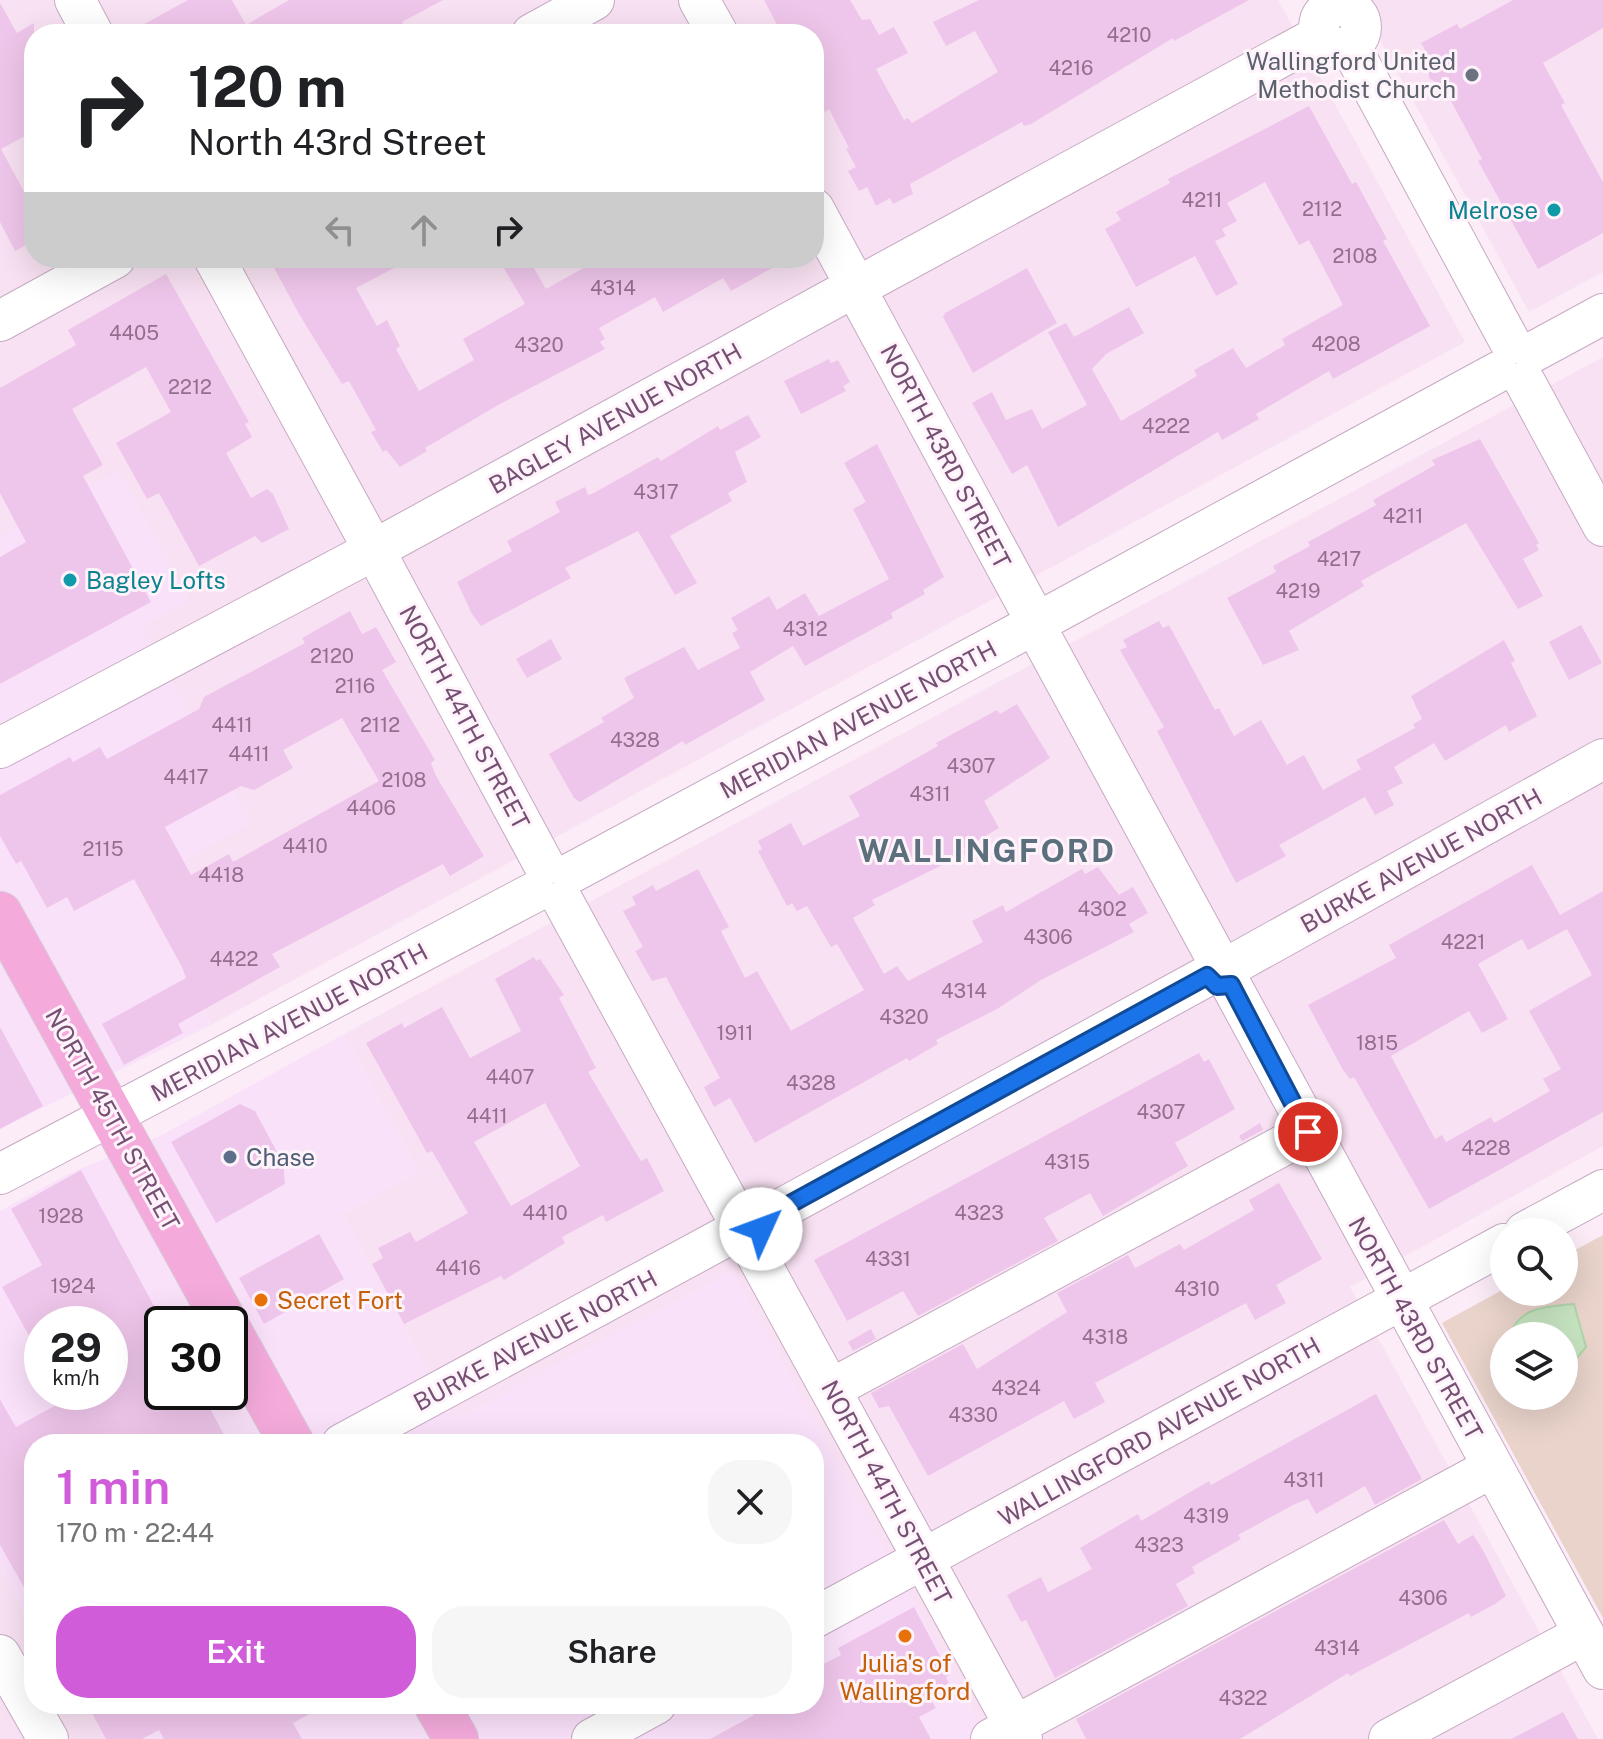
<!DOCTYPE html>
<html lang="en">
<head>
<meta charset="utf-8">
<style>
  body { margin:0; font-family:"Public Sans",sans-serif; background:#f6f6f6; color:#202124; height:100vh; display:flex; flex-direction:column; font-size:30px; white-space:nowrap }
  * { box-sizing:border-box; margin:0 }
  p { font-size:26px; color:#757577 }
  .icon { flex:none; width:44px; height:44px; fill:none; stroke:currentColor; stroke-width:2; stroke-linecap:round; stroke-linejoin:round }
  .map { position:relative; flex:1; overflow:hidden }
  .details { position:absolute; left:24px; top:1434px; width:800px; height:280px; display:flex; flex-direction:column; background:#fff; border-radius:32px; box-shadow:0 8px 32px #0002 }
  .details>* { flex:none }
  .banner { position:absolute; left:24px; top:24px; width:800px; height:244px; border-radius:32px; box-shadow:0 8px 32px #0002; background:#fff; color:#202124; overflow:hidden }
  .controls { position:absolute; left:1490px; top:1218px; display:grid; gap:16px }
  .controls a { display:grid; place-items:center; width:88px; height:88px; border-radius:50%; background:#fff; box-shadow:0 8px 32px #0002; font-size:40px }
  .speed { position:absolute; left:24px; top:1306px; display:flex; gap:16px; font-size:40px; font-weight:700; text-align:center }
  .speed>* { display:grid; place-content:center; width:104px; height:104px; border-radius:50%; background:#fff; box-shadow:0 8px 32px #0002; line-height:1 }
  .speed small { font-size:20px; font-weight:400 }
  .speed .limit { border:4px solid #111; border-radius:12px; background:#fff; color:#111 }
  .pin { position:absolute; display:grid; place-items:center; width:68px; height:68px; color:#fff; margin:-34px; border:4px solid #fff; border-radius:50%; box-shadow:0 2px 8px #0007 }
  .me { position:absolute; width:88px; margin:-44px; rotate:47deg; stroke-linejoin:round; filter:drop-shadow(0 0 6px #0008) }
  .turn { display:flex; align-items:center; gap:28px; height:168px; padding:0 32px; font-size:36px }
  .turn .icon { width:104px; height:104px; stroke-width:2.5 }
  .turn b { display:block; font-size:56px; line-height:68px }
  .lanes { display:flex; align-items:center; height:76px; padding:0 32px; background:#0003; justify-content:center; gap:40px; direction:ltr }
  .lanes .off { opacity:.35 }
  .round { display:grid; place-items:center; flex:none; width:84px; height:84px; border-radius:32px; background:#f6f6f6 }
  .head { display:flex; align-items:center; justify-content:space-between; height:136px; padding:0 32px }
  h1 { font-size:48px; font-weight:600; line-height:60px; color:#d05cda }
  .primary-button { display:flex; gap:16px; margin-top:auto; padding:16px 32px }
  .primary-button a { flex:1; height:92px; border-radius:32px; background:#d05cda; color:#fff; font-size:32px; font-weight:600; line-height:92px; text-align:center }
  .primary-button a+a { background:#f6f6f6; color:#202124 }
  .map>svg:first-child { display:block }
</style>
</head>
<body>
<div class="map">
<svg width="1603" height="1739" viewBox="0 0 1603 1739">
  <rect width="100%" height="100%" fill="#fbecf7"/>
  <!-- residential -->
  <path fill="#f8e1f2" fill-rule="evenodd" d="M0,0H1278L1465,342L211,1025L136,887L250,822L141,627L190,599L0,537ZM34,34H814V258H34Z
    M1358,0H1603V272L1529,312Z
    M1603,357V1146L1350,1287L1598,1739H968L983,1730L732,1271L454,1420L343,1215L418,1170L344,1034Z
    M0,1569L34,1630V1704H207L144,1739H0Z"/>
  <!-- commercial -->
  <path fill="#fae1fa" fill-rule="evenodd" d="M119,471L190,600L142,627L251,823L136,887L211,1025L0,1129V537Z
    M344,1034L418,1170L343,1215L454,1420L732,1270L984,1730L968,1739H144L207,1704H814V1444H34V1630L0,1569V1430L14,1422L0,1398V1211L70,1173L160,1136ZM42,1324H110V1392H42ZM162,1324H230V1392H162Z"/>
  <!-- green -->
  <path fill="#e9d3cb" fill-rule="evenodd" d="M1603,1235V1618L1442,1323L1504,1289V1292H1564V1256ZM1504,1336H1564V1396H1504Z"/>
  <!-- water -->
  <path fill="#c7e4c1" stroke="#afd5a8" stroke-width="2" d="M1574,1304L1586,1347L1577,1358L1564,1362V1336H1509C1520,1306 1546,1307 1574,1304Z"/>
  <!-- building -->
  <path fill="#efc6eb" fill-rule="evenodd" d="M188,0H232L246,25L289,0H443L402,22L408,34H126Z
    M764,0H850L862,20L870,19L879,35L894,27L908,53L876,69L904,120L908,118L912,123L998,72L975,31L946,46L933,22L979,0H1249L1174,41L1173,38L1031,124L1024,126L1022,122L910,184L913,194L893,204L890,198L876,206L867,187L859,191L848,171L856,167L846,149L849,148L829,109L825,112L814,92V34H782Z
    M1513,0H1603V28L1543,63L1565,103L1561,105L1603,182V233L1538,269L1478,161L1482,159L1444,88L1429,78L1428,55L1421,43L1457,24L1460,29Z
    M0,3L17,33L34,23V131L1,149L34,210V241L15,251L0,222Z
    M1309,106L1352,184L1356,182L1387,239L1383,241L1430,326L1333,379L1329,371L1256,414L1259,419L1222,440L1218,432L1058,527L1027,465L1012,474L972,403L992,392L1006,420L1032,409L1042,429L1087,405L1048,332L1066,323L1074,337L1129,307L1144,333L1106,354L1092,369L1121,421L1197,376L1194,370L1233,348L1246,368L1285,345L1282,339L1343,305L1309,240L1299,245L1265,182L1227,203L1237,221L1222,229L1226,236L1215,241L1238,284L1216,296L1195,256L1136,287L1105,229L1121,220L1116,212L1170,183L1168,179Z
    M286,258H413L356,288L377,326L387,320L400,346L396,349L419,391L474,360L463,339L525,304L498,258H528L546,289L601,258H790L731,291L723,278L663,312L655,297L599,328L605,339L600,342L605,349L500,404L425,448L427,451L400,467L386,450L383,452L371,432L376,430L349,381L342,384L299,314L273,266Z
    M1027,268L1057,323L973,373L943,317L945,313Z
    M166,274L249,422L245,424L252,437L226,453L251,498L267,489L273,494L289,529L262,543L255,536L199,566L159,493L147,499L116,443L171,412L146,367L72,409L103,465L83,476L151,602L0,684V557L26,542L0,493V388L76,345L68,330Z
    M829,359L831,363L838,360L850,382L843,386L846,391L801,414L784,381Z
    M748,415L761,437L735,452L747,482L728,493L732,501L670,536L697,583L675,595L638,531L565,568L571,578L481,626L472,614L457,582L512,551L507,541L560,512L555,502L585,487L588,495L592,494L658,457L661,461L718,426L720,430Z
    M1480,439L1539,543L1536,545L1539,550L1523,559L1543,596L1518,609L1466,523L1361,581L1364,586L1289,631L1299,650L1263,665L1227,598L1276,572L1273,566L1310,546L1308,542L1376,505L1373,500L1435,465L1432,460Z
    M877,444L944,577L923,590L925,594L891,613L893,618L805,666L793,646L750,672L765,700L685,745L683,741L580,802L574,798L549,754L604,722L601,718L634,698L624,678L684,647L698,670L740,648L732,633L738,630L731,618L769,596L777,610L805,593L819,616L889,579L853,509L866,502L844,463Z
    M350,611L362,634L376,627L396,662L382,670L435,760L431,763L436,776L484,856L450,876L443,864L272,954L280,967L178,1024L183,1033L124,1065L102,1024L186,978L182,967L134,879L74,911L67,897L47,908L21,861L16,864L0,836V795L70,757L73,762L100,747L107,759L199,709L204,697L305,643L302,638ZM342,718L379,781L233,862L229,854L191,875L165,827L241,786L254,790L293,768L283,750Z
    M1159,621L1163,628L1169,625L1215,710L1219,708L1234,736L1261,720L1287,765L1304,755L1323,790L1361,769L1356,760L1415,728L1413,724L1422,719L1411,696L1504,640L1515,661L1511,663L1537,716L1509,732L1506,725L1445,761L1434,743L1394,767L1403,783L1387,791L1394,805L1375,815L1365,797L1279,845L1286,856L1236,883L1157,731L1164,727L1120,650L1127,647L1123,640Z
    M1581,625L1602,663L1569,680L1549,642Z
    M551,639L562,659L527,678L516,659Z
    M1017,704L1050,758L984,801L999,828L963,849L966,853L872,900L875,905L853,918L884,974L897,966L908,981L983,942L972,921L1003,905L1006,912L1082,869L1085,874L1098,867L1119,895L1133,887L1148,913L1129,924L1134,932L1041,980L997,1009L936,1040L938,1044L909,1061L907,1058L755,1143L730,1098L714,1107L704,1087L720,1078L666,977L652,981L635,951L643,947L623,911L636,905L632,897L653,885L656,891L698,869L729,927L721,931L745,978L757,971L791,1031L864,990L837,944L831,947L807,906L797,911L792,903L787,906L758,851L762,849L758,841L791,823L803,846L860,816L849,796L938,746L936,743L997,710L1000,714Z
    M1532,865L1560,915L1603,891V1112L1429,1209L1354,1077L1350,1079L1343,1070L1308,1005L1396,958L1389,945ZM1567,929L1592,975L1529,1011L1561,1069L1543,1079L1550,1091L1494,1123L1491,1117L1446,1142L1442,1135L1435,1139L1391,1056L1469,1011L1482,1033L1508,1019L1478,964L1522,939L1528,950Z
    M534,957L536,961L540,959L564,995L559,998L596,1068L588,1072L639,1158L641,1161L647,1158L664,1191L606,1222L603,1215L562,1237L565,1243L504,1280L501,1276L404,1324L372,1264L383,1258L378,1248L410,1232L416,1242L468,1213L432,1151L427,1153L366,1043L402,1023L404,1028L442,1007L470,1058L521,1031L495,979ZM545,1103L580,1166L511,1206L474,1142Z
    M0,1027L43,1106L0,1129Z
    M1199,1053L1204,1062L1209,1059L1235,1109L1175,1143L1188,1166L1103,1216L1090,1193L1044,1218L1058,1241L918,1316L903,1291L847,1321L814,1260Z
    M240,1104L255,1111L283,1163L285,1184L216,1223L171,1142Z
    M1260,1123L1263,1130L1242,1141L1239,1136Z
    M81,1170L162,1321V1392H201L229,1444H34V1605L0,1545V1399L16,1427L80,1392H110V1324H42V1359L2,1287L42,1265L11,1209Z
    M1279,1183L1322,1259L1276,1285L1286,1303L1255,1320L1246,1303L1095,1383L1105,1402L1074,1419L1064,1401L928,1476L889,1406L879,1408L871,1393L963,1344L977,1369L1067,1312L1057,1293L1128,1255L1135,1268L1180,1244L1184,1250L1254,1210L1249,1200Z
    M319,1234L344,1279L264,1324L239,1278Z
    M871,1329L876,1339L853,1351L848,1342Z
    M1376,1394L1422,1479L1375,1505L1365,1486L1316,1514L1308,1499L1295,1504L1238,1535L1241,1539L1192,1567L1195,1573L1176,1584L1188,1606L1055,1678L1026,1620L1021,1622L1007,1595L1041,1577L1048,1592L1092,1569L1080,1548L1138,1514L1141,1521L1209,1481L1211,1485Z
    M1444,1520L1458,1544L1473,1535L1483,1550L1506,1596L1495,1604L1471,1617L1469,1613L1350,1676L1348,1673L1240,1739H1086L1076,1719Z
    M914,1607L950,1675L946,1677L949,1683L928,1694L936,1708L919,1717L931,1739H710L754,1715L748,1704H814V1669L841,1655L838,1648Z
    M87,1704H328L293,1723L302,1739H164L159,1730L142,1739H106Z
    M1563,1712L1578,1739H1511Z"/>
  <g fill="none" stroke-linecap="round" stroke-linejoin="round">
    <!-- minor casing -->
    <g stroke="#c6aac3" stroke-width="42">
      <path id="minor" d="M75,0L93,34
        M699,0L718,34
        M1319 27a21 21 0 1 1 42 0a21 21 0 1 1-42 0Z
        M532,34L594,0
        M1350,46L1511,344
        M814,209L847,270
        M214,258L365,534
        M874,278L1321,35
        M865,306L1027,605
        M0,321L115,258
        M1533,352L1603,314
        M1525,382L1603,526
        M392,540L838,296
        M384,568L544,865
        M1053,614L1498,372
        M1044,642L1214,954
        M0,748L357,559
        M571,873L1018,633
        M563,901L734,1213
        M1239,961L1603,759
        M1231,985L1603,1669
        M0,1174L535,892
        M759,1221L1207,976
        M1525,1232L1603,1190
        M751,1245L1022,1739
        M831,1389L1308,1132
        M342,1444L727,1236
        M814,1618L1504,1244
        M0,1655L48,1739
        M592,1739L656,1704
        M991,1739L1493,1467
        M1389,1739L1584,1634"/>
    </g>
    <!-- major casing -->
    <g stroke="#d6cad5" stroke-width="46">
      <path id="major" d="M0,914L226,1324
        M230,1332L292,1444
        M436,1704L456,1739"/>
    </g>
    <!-- minor -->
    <use href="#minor" stroke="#fff" stroke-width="40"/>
    <!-- major -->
    <use href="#major" stroke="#f4abdc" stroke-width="44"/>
  </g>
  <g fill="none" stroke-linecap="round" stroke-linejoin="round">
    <!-- route casing -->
    <g stroke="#114b97" stroke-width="20">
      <path id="route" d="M761,1229L759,1221L1207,976L1217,986L1231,985L1308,1132"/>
    </g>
    <!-- route -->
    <use href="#route" stroke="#1a73e8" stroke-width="14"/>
  </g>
  <!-- markers -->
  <circle fill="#6b7280" stroke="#fef3fa" stroke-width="3" cx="1472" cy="75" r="8"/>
  <g fill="#0f9aa8" stroke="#fef3fa" stroke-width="3">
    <circle cx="1554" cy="210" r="8"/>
    <circle cx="70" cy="580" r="8"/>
  </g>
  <circle fill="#5c6f8a" stroke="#fef3fa" stroke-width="3" cx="230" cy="1157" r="8"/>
  <g fill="#e8710a" stroke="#fef3fa" stroke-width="3">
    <circle cx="261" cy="1300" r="8"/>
    <circle cx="905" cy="1636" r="8"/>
  </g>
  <g text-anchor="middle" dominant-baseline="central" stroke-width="6" stroke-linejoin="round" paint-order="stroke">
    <!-- number labels -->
    <g font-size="20" fill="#946e91">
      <text x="1129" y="35">4210</text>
      <text x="1071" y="68">4216</text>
      <text x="1202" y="200">4211</text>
      <text x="1322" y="209">2112</text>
      <text x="1355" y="256">2108</text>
      <text x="613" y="288">4314</text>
      <text x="134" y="333">4405</text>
      <text x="1336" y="344">4208</text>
      <text x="539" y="345">4320</text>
      <text x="190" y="387">2212</text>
      <text x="1166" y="426">4222</text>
      <text x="656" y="492">4317</text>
      <text x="1403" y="516">4211</text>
      <text x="1339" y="559">4217</text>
      <text x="1298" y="591">4219</text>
      <text x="805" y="629">4312</text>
      <text x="332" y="656">2120</text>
      <text x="355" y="686">2116</text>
      <text x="232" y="725">4411</text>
      <text x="380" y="725">2112</text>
      <text x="635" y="740">4328</text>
      <text x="249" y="754">4411</text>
      <text x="971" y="766">4307</text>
      <text x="186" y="777">4417</text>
      <text x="404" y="780">2108</text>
      <text x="930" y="794">4311</text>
      <text x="371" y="808">4406</text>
      <text x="305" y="846">4410</text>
      <text x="103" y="849">2115</text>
      <text x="221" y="875">4418</text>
      <text x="1102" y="909">4302</text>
      <text x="1048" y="937">4306</text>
      <text x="1463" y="942">4221</text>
      <text x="234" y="959">4422</text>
      <text x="964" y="991">4314</text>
      <text x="904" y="1017">4320</text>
      <text x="735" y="1033">1911</text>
      <text x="1377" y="1043">1815</text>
      <text x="510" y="1077">4407</text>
      <text x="811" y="1083">4328</text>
      <text x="1161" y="1112">4307</text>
      <text x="487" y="1116">4411</text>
      <text x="1486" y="1148">4228</text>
      <text x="1067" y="1162">4315</text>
      <text x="545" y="1213">4410</text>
      <text x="979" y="1213">4323</text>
      <text x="61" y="1216">1928</text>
      <text x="888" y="1259">4331</text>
      <text x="458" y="1268">4416</text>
      <text x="73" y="1286">1924</text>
      <text x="1197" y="1289">4310</text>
      <text x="1105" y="1337">4318</text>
      <text x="1016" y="1388">4324</text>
      <text x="973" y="1415">4330</text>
      <text x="1304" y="1480">4311</text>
      <text x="1206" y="1516">4319</text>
      <text x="1159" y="1545">4323</text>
      <text x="1423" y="1598">4306</text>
      <text x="1337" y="1648">4314</text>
      <text x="1243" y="1698">4322</text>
    </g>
    <!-- worship labels -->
    <g font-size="24" fill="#5b616d" stroke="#fef3fa" text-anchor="end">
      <text x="1456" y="61">Wallingford United<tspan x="1456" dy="28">Methodist Church</tspan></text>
    </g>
    <!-- culture labels -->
    <g font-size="24" fill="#0d838f" stroke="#fef3fa" text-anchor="end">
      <text x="1538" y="210">Melrose</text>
      <text x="86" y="580" text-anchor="start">Bagley Lofts</text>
    </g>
    <!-- street labels -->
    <g font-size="24" fill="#755073" stroke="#fef3fa">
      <text transform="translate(615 418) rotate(-29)">BAGLEY AVENUE NORTH</text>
      <text transform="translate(946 456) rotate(62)">NORTH 43RD STREET</text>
      <text transform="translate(465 717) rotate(62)">NORTH 44TH STREET</text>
      <text transform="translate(858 719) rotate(-28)">MERIDIAN AVENUE NORTH</text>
      <text transform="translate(1421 860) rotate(-29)">BURKE AVENUE NORTH</text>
      <text transform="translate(289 1022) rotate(-28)">MERIDIAN AVENUE NORTH</text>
      <text transform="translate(113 1119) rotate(61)">NORTH 45TH STREET</text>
      <text transform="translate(1416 1328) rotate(61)">NORTH 43RD STREET</text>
      <text transform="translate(535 1340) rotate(-28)">BURKE AVENUE NORTH</text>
      <text transform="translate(1159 1431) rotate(-29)">WALLINGFORD AVENUE NORTH</text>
      <text transform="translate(887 1492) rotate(62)">NORTH 44TH STREET</text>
    </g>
    <!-- service labels -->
    <g font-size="24" fill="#4e5e75" stroke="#fef3fa" text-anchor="start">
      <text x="246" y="1157">Chase</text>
    </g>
    <!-- food labels -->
    <g font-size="24" fill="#c56008" stroke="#fef3fa" text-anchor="start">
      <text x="277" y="1300">Secret Fort</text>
      <text x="905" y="1663" text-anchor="middle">Julia's of<tspan x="905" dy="28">Wallingford</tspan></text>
    </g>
    <!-- district labels -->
    <g font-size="32" font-weight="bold" letter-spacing="2" fill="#5b707c" stroke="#fef3fa">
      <text x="987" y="850">WALLINGFORD</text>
    </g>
  </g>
</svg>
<div class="controls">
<a><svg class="icon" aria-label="search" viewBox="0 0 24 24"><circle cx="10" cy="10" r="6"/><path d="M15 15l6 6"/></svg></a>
<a><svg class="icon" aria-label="layers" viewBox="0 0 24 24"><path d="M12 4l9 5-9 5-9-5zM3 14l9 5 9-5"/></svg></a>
</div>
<div class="speed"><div>29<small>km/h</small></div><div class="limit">30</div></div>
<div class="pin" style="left:1308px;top:1132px;background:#d93025"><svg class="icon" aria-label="arrive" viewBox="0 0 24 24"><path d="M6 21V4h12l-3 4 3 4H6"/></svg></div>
<svg class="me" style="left:761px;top:1229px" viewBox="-20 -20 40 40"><circle r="19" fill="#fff"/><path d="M0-13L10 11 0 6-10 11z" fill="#1a73e8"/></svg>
<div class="banner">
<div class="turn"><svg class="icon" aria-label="right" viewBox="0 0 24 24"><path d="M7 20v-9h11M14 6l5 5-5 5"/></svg><div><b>120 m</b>North 43rd Street</div></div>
<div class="lanes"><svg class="icon off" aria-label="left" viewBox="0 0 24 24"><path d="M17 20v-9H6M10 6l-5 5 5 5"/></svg><svg class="icon off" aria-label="ahead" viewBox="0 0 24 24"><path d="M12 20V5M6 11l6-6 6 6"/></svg><svg class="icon" aria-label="right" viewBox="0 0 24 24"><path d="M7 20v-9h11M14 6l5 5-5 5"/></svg></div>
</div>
<section class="details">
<div class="head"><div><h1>1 min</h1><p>170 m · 22:44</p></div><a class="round"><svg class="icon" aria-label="close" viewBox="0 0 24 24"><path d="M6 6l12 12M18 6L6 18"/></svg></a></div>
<div class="primary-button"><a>Exit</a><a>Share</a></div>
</section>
</div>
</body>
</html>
